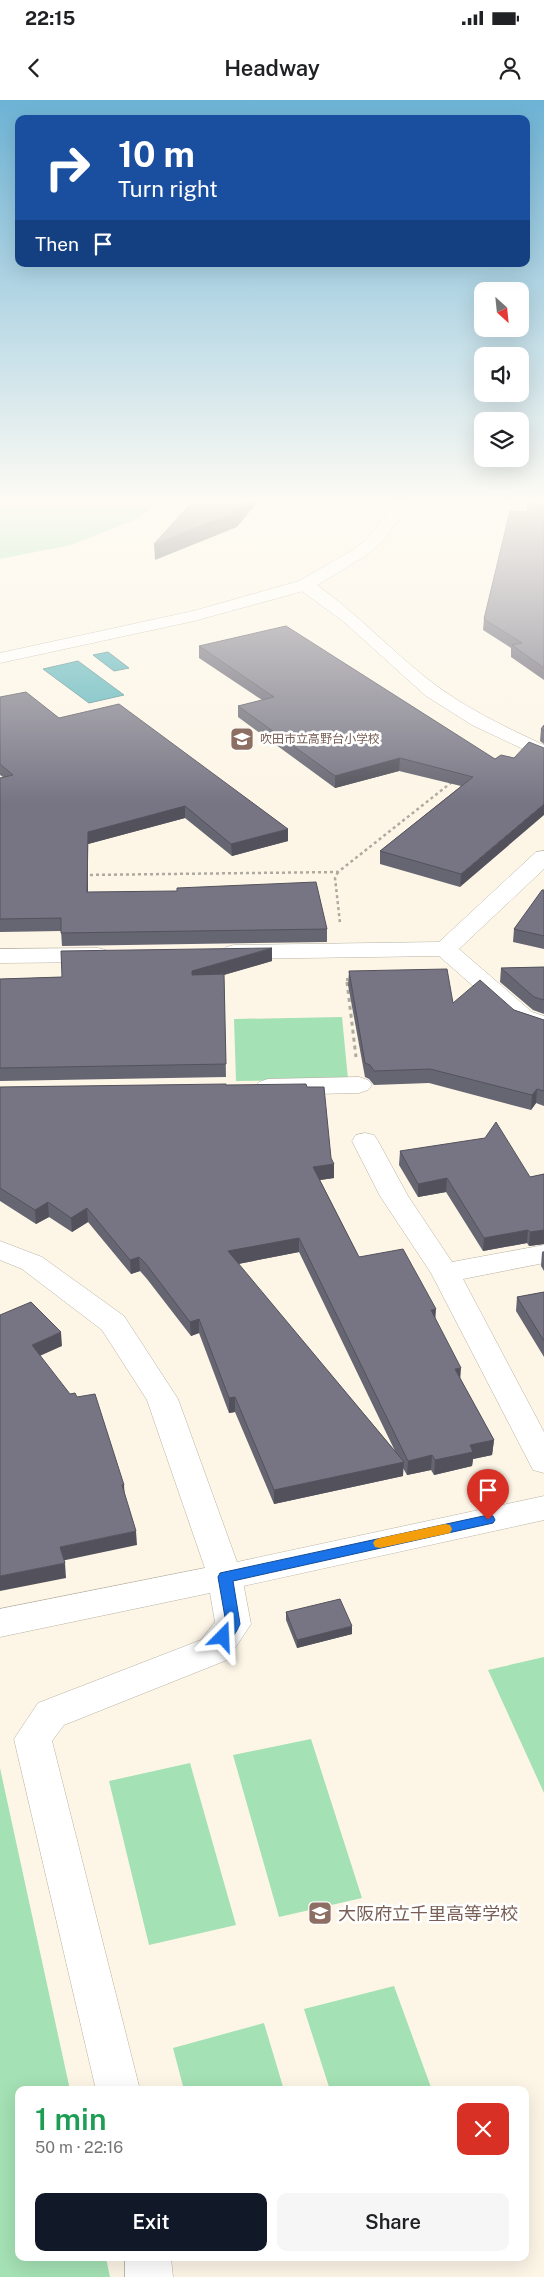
<!DOCTYPE html>
<html lang="en">
<head>
<meta charset="utf-8">
<style>
  body { margin:0; font-family:"Public Sans","Noto Sans JP",sans-serif; background:#f6f6f6; color:#202124; height:100vh; display:flex; flex-direction:column; font-size:19px; white-space:nowrap }
  * { box-sizing:border-box; margin:0 }
  p { font-size:16px; color:#757577 }
  .icon { flex:none; width:28px; height:28px; fill:none; stroke:currentColor; stroke-width:2; stroke-linecap:round; stroke-linejoin:round }
  .map { position:relative; flex:1; overflow:hidden }
  .sheet { position:absolute; left:15px; top:1986px; width:514px; height:175px; display:flex; flex-direction:column; background:#fff; border-radius:10px; box-shadow:0 5px 20px #0002 }
  .sheet>* { flex:none }
  .guide { position:absolute; left:15px; top:15px; width:515px; height:152px; border-radius:10px; box-shadow:0 5px 20px #0002; background:#1a4fa0; color:#fff; overflow:hidden }
  .needle { width:32px; rotate:153deg }
  .tools { position:absolute; left:474px; top:182px; display:grid; gap:10px }
  .tools a { display:grid; place-items:center; width:55px; height:55px; border-radius:10px; background:#fff; box-shadow:0 5px 20px #0002; font-size:25px }
  .pin { position:absolute; display:grid; place-items:center; width:42px; height:42px; color:#fff; margin:-51px -21px; border-radius:50% 50% 50% 0; rotate:-45deg; box-shadow:0 0 5px #0007 }
  .pin .icon { rotate:45deg }
  .me { position:absolute; width:55px; margin:-28px; rotate:21deg; stroke-linejoin:round; filter:drop-shadow(0 0 4px #0008) }
  .turn { display:flex; align-items:center; gap:18px; height:105px; padding:0 20px; font-size:22px }
  .turn .icon { width:65px; height:65px; stroke-width:2.5 }
  .turn b { display:block; font-size:35px; line-height:42px }
  .then { display:flex; align-items:center; height:48px; padding:0 20px; background:#0003; gap:10px; font-size:19px }
  .round { display:grid; place-items:center; flex:none; width:52px; height:52px; border-radius:10px; background:#f6f6f6 }
  .summary { display:flex; align-items:center; justify-content:space-between; height:85px; padding:0 20px }
  h1 { font-size:30px; font-weight:600; line-height:38px; color:#1e9e55 }
  .button { display:flex; gap:10px; margin-top:auto; padding:10px 20px }
  .button a { flex:1; height:58px; border-radius:10px; background:#111827; color:#fff; font-size:20px; font-weight:600; line-height:58px; text-align:center }
  .button a+a { background:#f6f6f6; color:#202124 }
  .status { display:flex; justify-content:space-between; align-items:center; height:35px; padding:0 25px; background:#fff; direction:ltr }
  .status svg { height:14px; fill:currentColor }
  header { display:flex; justify-content:space-between; align-items:center; height:65px; padding:0 20px; background:#fff; font-size:22px; font-weight:600 }
  .map>svg:first-child { display:block }
</style>
</head>
<body>
<div class="status"><b>22:15</b><svg viewBox="0 0 49 12"><path d="M0 12V9h3v3zM5 12V6h3v6zM10 12V3h3v9zM15 12V0h3v12zM26 1h20v11H26zM47 4h2v5h-2z"/></svg></div>
<header><svg class="icon" aria-label="back" viewBox="0 0 24 24"><path d="M15 5l-7 7 7 7"/></svg>Headway<svg class="icon" aria-label="person" viewBox="0 0 24 24"><circle cx="12" cy="8" r="4"/><path d="M4 21q1-7 8-7t8 7"/></svg></header>
<div class="map">
<svg width="544" height="2177" viewBox="0 0 544 2177">
  <rect width="100%" height="100%" fill="#fdf6e7"/>
  <!-- green -->
  <path fill="#a4e1b4" d="M0,398H168L137,419L71,445L0,459Z
    M342,917L348,979L236,981L234,919Z
    M544,1557V1693L488,1570Z
    M311,1639L362,1798L279,1817L233,1655Z
    M190,1663L236,1825L149,1845L109,1681Z
    M0,1668L70,1990H19V2158H106L110,2177H0Z
    M394,1886L432,1990H330L304,1909Z
    M264,1923L284,1990H184L173,1948Z"/>
  <!-- water -->
  <path fill="#56b2b9" stroke="#4e8d90" d="M108,552L129,568L114,571L93,555Z
    M78,561L124,595L89,603L43,569Z"/>
  <g fill="none" stroke-linecap="round" stroke-linejoin="round">
    <!-- minor casing -->
    <g stroke="#b8b2a3" stroke-width="1">
      <path id="minor" d="M305,480L311,481C353,509 386,546 425,577C461,606 503,626 544,645V659L472,625L426,596L344,522L299,489L297,485L299,481Z
        M544,751V769L459,849L532,912L544,916V932L514,922L439,856L234,859L226,857L222,852L226,847L234,845L439,842L536,752Z
        M98,848L106,850L110,855L106,860L98,862L0,863V849Z
        M359,977L368,980L372,985L368,990L359,993L268,995L259,992L255,987L259,982L268,979Z
        M365,1033L374,1035L378,1041L408,1096L452,1162L544,1145V1163L463,1179L544,1332V1373L533,1370L431,1173L380,1096L352,1041L356,1035Z
        M225,1464L237,1468L242,1477L251,1524L227,1560L64,1625L52,1641L140,1990H96L14,1639L38,1603L201,1540L215,1522L210,1493L0,1537V1509Z
        M125,2158H171L173,2177H125Z"/>
    </g>
    <!-- tertiary casing -->
    <g stroke="#b8b2a3" stroke-width="1">
      <path id="tertiary" d="M400,398H415L379,445L365,456L311,489L194,521L0,563V553L193,511L299,481L353,450L367,439Z
        M0,1141L42,1157L124,1216L178,1299L237,1462L544,1396V1420L225,1490L213,1486L208,1477L147,1300L102,1230L22,1169L0,1160Z"/>
    </g>
    <!-- path-far1 -->
    <path stroke="#afaa9f" stroke-width="2.5" stroke-dasharray="3 3" stroke-linecap="butt" d="M338,772L335,778L340,823
      M84,775L338,772L452,682
      M347,878L348,883"/>
    <!-- path -->
    <path stroke="#afaa9f" stroke-width="3" stroke-dasharray="4 4" stroke-linecap="butt" d="M347,882L356,957"/>
    <!-- minor -->
    <use href="#minor" fill="#fff" fill-rule="evenodd"/>
    <!-- tertiary -->
    <use href="#tertiary" fill="#fff" fill-rule="evenodd"/>
  </g>
  <!-- wall -->
  <path fill="#666572" fill-rule="evenodd" d="M544,398V580L511,557V548L483,530L484,519L527,412Z
    M199,546L495,659L460,787L380,764V751L461,686L399,671L335,688L238,617V606L262,600L199,558Z
    M0,597L59,618L288,741L232,756L185,718L88,744V792L327,829V842L62,846L61,831L0,832V678L3,677L0,675Z
    M544,625V644L540,641L541,629Z
    M544,790V849L513,842L514,829Z
    M272,861L224,875L226,977L0,981V879L62,877Z
    M544,867V914L533,910L500,882L501,868Z
    M349,871L453,903L514,910L544,920V1006L536,1003L531,1010L429,983L374,985L369,979L365,977L348,885Z
    M226,985L307,987L331,1058L334,1078L320,1080L359,1157L435,1218L461,1280L494,1340L492,1355L473,1359L472,1366L434,1375L431,1370L407,1375L403,1368V1376L274,1404L235,1312L229,1313L199,1233L191,1236L147,1179L140,1171L131,1174L88,1122L72,1132L49,1117L36,1124L0,1101V987ZM299,1152L395,1351L238,1164Z
    M400,1051L530,1077L544,1074V1144L529,1146L527,1143L483,1151L446,1092L418,1097L399,1065Z
    M544,1151V1171L541,1166L542,1152Z
    M544,1192V1257L516,1211L517,1197Z
    M286,1512L352,1534L297,1548L286,1520Z"/>
  <!-- shaded-wall -->
  <path fill="#53525c" d="M248,398H261L237,427L155,460L154,444Z
    M400,658L399,671L335,688V676Z
    M544,704V715L460,787L461,774Z
    M185,706V718L88,744V805L87,792L88,732Z
    M288,729V741L232,756L231,744Z
    M272,848V861L192,884V871Z
    M537,989L536,1003L531,1010L532,995Z
    M334,1064V1078L313,1081V1067Z
    M447,1078L446,1092L418,1097V1084Z
    M48,1102L49,1117L36,1124L35,1110Z
    M87,1108L88,1122L72,1132L71,1118Z
    M528,1130L527,1143L483,1151L484,1138Z
    M544,1130V1144L529,1146L530,1132Z
    M299,1138V1152L228,1166V1151Z
    M139,1157L140,1171L131,1174L130,1160Z
    M436,1209L435,1224L431,1210Z
    M199,1219V1233L191,1236L190,1222Z
    M61,1232L62,1246L33,1259L32,1245Z
    M461,1268L460,1282L455,1269Z
    M235,1297V1312L229,1313V1298Z
    M494,1340L492,1355L473,1359L472,1366L434,1375L435,1360L470,1345Z
    M432,1355L431,1370L407,1375L408,1361Z
    M404,1362L403,1376L274,1404V1390Z
    M122,1385H124L125,1399Z
    M136,1431L137,1445L61,1461L60,1447Z
    M65,1463L66,1478L0,1491V1476Z
    M352,1526V1534L297,1548V1540Z"/>
  <!-- building -->
  <path fill="#777584" stroke="#53525c" d="M196,398H248L237,412L154,444Z
    M530,398H544V568L512,545L522,543L484,519L510,411L527,412Z
    M286,526L495,659L501,655L514,658L529,642L544,648V704L461,774L380,751L473,677L400,658L335,676L238,606L274,597L199,546Z
    M26,592L59,618L119,604L288,729L231,744L185,706L88,732L87,792L177,791V788L316,782L327,829L61,833V818L0,819V678L13,675L0,664V597Z
    M544,625V631L541,629Z
    M542,790H544V836L514,829Z
    M272,848L192,871V875L224,874L226,964L0,968V879L62,877L61,851Z
    M544,867V900L534,897L501,868Z
    M447,869L453,903L480,880L514,910L544,920V991L537,989L532,995L430,969L374,971L370,965L365,963L349,871Z
    M226,984V985L306,984L307,987H324L331,1058L334,1064L313,1067L359,1157L403,1149L436,1209L431,1210L461,1268L455,1269L494,1340L470,1345L473,1352L435,1360L432,1355L408,1361L299,1138L228,1151L404,1362L274,1390L235,1297L229,1298L199,1219L190,1222L146,1164L139,1157L130,1160L87,1108L71,1118L48,1102L35,1110L0,1088V987Z
    M496,1022L530,1077L544,1074V1130L530,1132L528,1130L484,1138L447,1078L418,1084L400,1051L485,1038Z
    M544,1192V1241L517,1197Z
    M31,1202L61,1232L32,1245L70,1294L75,1293L77,1297L95,1294L124,1385H122L136,1431L60,1447L65,1463L0,1476V1215Z
    M340,1499L352,1526L297,1540L286,1512Z"/>
  <!-- sky -->
  <linearGradient id="sky" x2="0" y2="1"><stop stop-color="#6db3d5"/><stop offset="0.57" stop-color="#fefbf4"/><stop offset="1" stop-color="#fefbf4" stop-opacity="0"/></linearGradient>
  <rect width="544" height="703" fill="url(#sky)"/>
  <!-- route -->
  <path fill="#1a73e8" stroke="#114b97" d="M488,1415L493,1416L495,1420L493,1423L233,1481L240,1524C236,1533 230,1545 218,1541L216,1537L226,1523L218,1477L220,1473Z"/>
  <!-- slow -->
  <path fill="#f59e0b" d="M445,1424L450,1425L452,1429L450,1433L380,1448L375,1447L373,1443L375,1440L380,1438Z"/>
  <!-- icons -->
  <defs>
    <g id="school-square" transform="scale(1.25)"><rect x="-9" y="-9" width="18" height="18" rx="4" fill="#8d6e63" stroke="#fff"/><path d="M0-5L7-2L0 1L-7-2ZM-4 1L0 2.5L4 1V4Q0 6-4 4Z" fill="#fff"/></g>
  </defs>
  <g fill-rule="evenodd">
    <use href="#school-square" x="242" y="639"/>
    <use href="#school-square" x="320" y="1813"/>
  </g>
  <g text-anchor="middle" dominant-baseline="central" stroke-width="5" stroke-linejoin="round" paint-order="stroke">
    <!-- far-education labels -->
    <g font-size="12" fill="#785e54" stroke="#fff" text-anchor="start">
      <text x="260" y="639">吹田市立高野台小学校</text>
    </g>
    <!-- near-education labels -->
    <g font-size="18" fill="#785e54" stroke="#fff" text-anchor="start">
      <text x="338" y="1813">大阪府立千里高等学校</text>
    </g>
  </g>
</svg>
<div class="tools">
<a><svg class="needle" viewBox="-14 -14 28 28"><path d="M0-13l5 13h-10z" fill="#e53935"/><path d="M0 13l5-13h-10z" fill="#757577"/></svg></a>
<a><svg class="icon" aria-label="sound" viewBox="0 0 24 24"><path d="M4 9h4l5-4v14l-5-4H4zM17 9q2 3 0 6"/></svg></a>
<a><svg class="icon" aria-label="layers" viewBox="0 0 24 24"><path d="M12 4l9 5-9 5-9-5zM3 14l9 5 9-5"/></svg></a>
</div>
<div class="pin" style="left:488px;top:1420px;background:#d93025"><svg class="icon" aria-label="arrive" viewBox="0 0 24 24"><path d="M6 21V4h12l-3 4 3 4H6"/></svg></div>
<svg class="me" style="left:223px;top:1537px" viewBox="-20 -20 40 40"><path d="M0-17L14 15 0 8-14 15z" fill="#1a73e8" stroke="#fff" stroke-width="4"/></svg>
<div class="guide">
<div class="turn"><svg class="icon" aria-label="right" viewBox="0 0 24 24"><path d="M7 20v-9h11M14 6l5 5-5 5"/></svg><div><b>10 m</b>Turn right</div></div>
<div class="then">Then<svg class="icon" aria-label="arrive" viewBox="0 0 24 24"><path d="M6 21V4h12l-3 4 3 4H6"/></svg></div>
</div>
<section class="sheet">
<div class="summary"><div><h1>1 min</h1><p>50 m · 22:16</p></div><a class="round" style="background:#d93025;color:#fff"><svg class="icon" aria-label="close" viewBox="0 0 24 24"><path d="M6 6l12 12M18 6L6 18"/></svg></a></div>
<div class="button"><a>Exit</a><a>Share</a></div>
</section>
</div>
</body>
</html>
